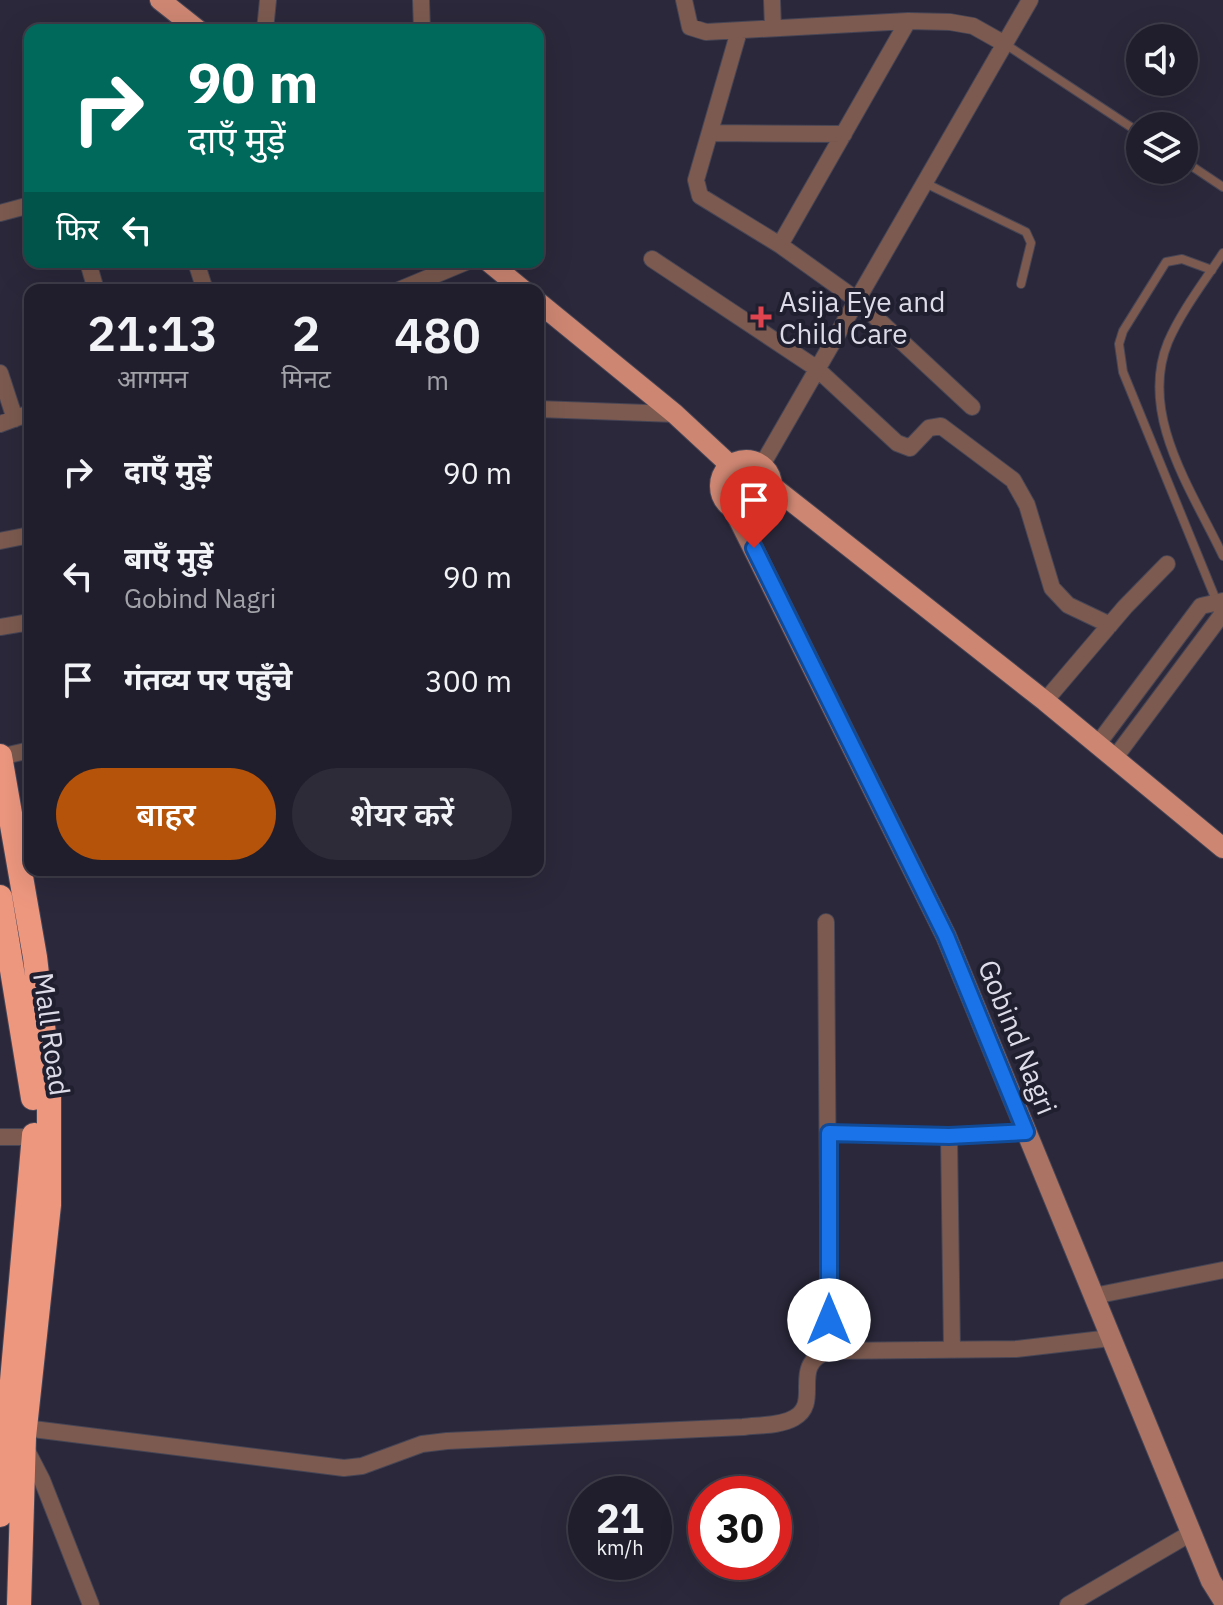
<!DOCTYPE html>
<html lang="hi">
<head>
<meta charset="utf-8">
<style>
  body { margin:0; font-family:"IBM Plex Sans","Noto Sans Devanagari",sans-serif; background:#2d2b38; color:#f1f3f6; height:100vh; display:flex; flex-direction:column; font-size:30px; white-space:nowrap }
  * { box-sizing:border-box; margin:0 }
  p { font-size:26px; color:#a2a2a9 }
  .icon { flex:none; width:44px; height:44px; fill:none; stroke:currentColor; stroke-width:2; stroke-linecap:round; stroke-linejoin:round }
  .map { position:relative; flex:1; overflow:hidden }
  .details { position:absolute; left:24px; top:284px; width:520px; height:592px; display:flex; flex-direction:column; background:#201e2c; border-radius:16px; box-shadow:0 8px 32px #0002,0 0 0 2px #3d3c48 }
  .details>* { flex:none }
  .hud { position:absolute; left:24px; top:24px; width:520px; height:244px; border-radius:16px; box-shadow:0 8px 32px #0002,0 0 0 2px #3d3c48; background:#00695c; color:#fff; overflow:hidden }
  .tools { position:absolute; left:1126px; top:24px; display:grid; gap:16px }
  .tools a { display:grid; place-items:center; width:72px; height:72px; border-radius:50%; background:#201e2c; box-shadow:0 8px 32px #0002,0 0 0 2px #3d3c48; font-size:40px }
  .speed { position:absolute; left:568px; top:1476px; display:flex; gap:16px; font-size:40px; font-weight:700; text-align:center }
  .speed>* { display:grid; place-content:center; width:104px; height:104px; border-radius:50%; background:#201e2c; box-shadow:0 8px 32px #0002,0 0 0 2px #3d3c48; line-height:1 }
  .speed small { font-size:20px; font-weight:400 }
  .speed .limit { border:12px solid #d22; background:#fff; color:#111 }
  .pin { position:absolute; display:grid; place-items:center; width:68px; height:68px; color:#fff; margin:-82px -34px; border-radius:50% 50% 50% 0; rotate:-45deg; box-shadow:0 0 8px #0007 }
  .pin .icon { rotate:45deg }
  .me { position:absolute; width:88px; margin:-44px; rotate:0deg; stroke-linejoin:round; filter:drop-shadow(0 0 6px #0008) }
  .turn { display:flex; align-items:center; gap:28px; height:168px; padding:0 32px; font-size:36px }
  .turn .icon { width:104px; height:104px; stroke-width:2.5 }
  .turn b { display:block; font-size:56px; line-height:68px }
  .then { display:flex; align-items:center; height:76px; padding:0 32px; background:#0003; gap:16px; font-size:30px }
  .eta { display:flex; justify-content:space-evenly; align-items:center; height:136px; text-align:center }
  .eta b { font-size:48px; font-weight:600; line-height:56px }
  .primary-button { display:flex; gap:16px; margin-top:auto; padding:16px 32px }
  .primary-button a { flex:1; height:92px; border-radius:48px; background:#b45309; color:#fff; font-size:32px; font-weight:600; line-height:92px; text-align:center }
  .primary-button a+a { background:#2d2b38; color:#f1f3f6 }
  ul { padding:0; list-style:none }
  li { display:flex; align-items:center; gap:24px; height:104px; padding:0 32px }
  li div { flex:1 }
  li b { display:block; font-size:30px }
  li em { font-style:normal }
  .map>svg:first-child { display:block }
</style>
</head>
<body>
<div class="map">
<svg width="1223" height="1605" viewBox="0 0 1223 1605">
  <rect width="100%" height="100%" fill="#2a283a"/>
  <g fill="none" stroke-linecap="round" stroke-linejoin="round">
    <!-- lane casing -->
    <g stroke="#464556" stroke-width="10">
      <path id="lane" d="M1005,44L1140,133
        M1184,161L1223,187
        M925,183L1026,232L1031,243L1021,284
        M1223,253C1204,282 1182,310 1168,342C1138,415 1193,492 1223,556
        M1212,270L1182,259L1166,262L1123,331L1119,344L1123,372L1216,600"/>
    </g>
    <!-- street casing -->
    <g stroke="#464556" stroke-width="18">
      <path id="street" d="M421,0L422,30
        M684,0L690,27L706,32L908,21L950,22L973,26L1005,44
        M772,0L773,28
        M265,30L268,0
        M739,31L696,180L700,196L780,245L857,300L972,407
        M711,133L844,134
        M0,213L30,205
        M780,245L908,21
        M652,259L816,368L897,443L910,448L929,428L941,426L1013,480L1027,505L1052,588L1068,605L1110,625
        M88,262L96,290
        M196,262L205,290
        M399,290L466,262
        M0,373L15,419
        M538,409L675,414
        M0,424L30,413
        M762,465L1030,0
        M0,541L30,535
        M0,627L30,622
        M1045,701L1125,607L1167,564
        M1097,745L1201,606L1223,601
        M0,757L30,750
        M1114,759L1223,613
        M826,922L829,1351
        M829,1133L949,1136L1026,1132
        M949,1136L952,1350
        M0,1137H34
        M1094,1296L1223,1270
        M25,1428L344,1468L362,1466L422,1444L447,1441L743,1427C758,1425 780,1426 794,1418C823,1402 788,1365 829,1351L1016,1349L1111,1338
        M24,1445L42,1480L91,1605
        M1068,1605L1191,1533"/>
    </g>
    <!-- secondary casing -->
    <g stroke="#464556" stroke-width="22">
      <path id="secondary" d="M733,508L946,936L1211,1581L1223,1600"/>
    </g>
    <!-- primary casing -->
    <g stroke="#464556" stroke-width="22">
      <path id="primary" d="M160,0L198,30
        M489,262L523,290
        M538,302L675,414L730,465
        M720 486a26 26 0 1 1 52 0a26 26 0 1 1-52 0Z
        M772,486L1045,701L1223,848"/>
    </g>
    <!-- highway casing -->
    <g stroke="#464556" stroke-width="26">
      <path id="highway" d="M0,756L35,957L49,1077V1205L24,1437L19,1605
        M0,897L33,1098
        M0,1515L34,1135"/>
    </g>
    <!-- lane -->
    <use href="#lane" stroke="#7c5a4f" stroke-width="8"/>
    <!-- street -->
    <use href="#street" stroke="#7c5a4f" stroke-width="16"/>
    <!-- secondary -->
    <use href="#secondary" stroke="#aa7363" stroke-width="20"/>
    <!-- primary -->
    <use href="#primary" stroke="#cd8672" stroke-width="20"/>
    <!-- highway -->
    <use href="#highway" stroke="#ed977f" stroke-width="24"/>
  </g>
  <g fill="none" stroke-linecap="round" stroke-linejoin="round">
    <!-- route casing -->
    <g stroke="#114b97" stroke-width="20">
      <path id="route" d="M754,548L946,936L1026,1132L949,1136L829,1133V1320"/>
    </g>
    <!-- route -->
    <use href="#route" stroke="#1a73e8" stroke-width="14"/>
  </g>
  <!-- markers -->
  <path fill="#e0444e" stroke="#201f30" stroke-width="3" d="M757 305h8v8h8v8h-8v8h-8v-8h-8v-8h8z"/>
  <g text-anchor="middle" dominant-baseline="central" stroke-width="8" stroke-linejoin="round" paint-order="stroke">
    <!-- poi labels -->
    <g font-size="28" fill="#dcdbe7" stroke="#201f30" text-anchor="start">
      <text x="779" y="301">Asija Eye and<tspan x="779" dy="32">Child Care</tspan></text>
    </g>
    <!-- street labels -->
    <g font-size="28" fill="#dcdbe7" stroke="#201f30">
      <text transform="translate(52 1034) rotate(82)">Mall Road</text>
      <text transform="translate(1018 1037) rotate(68)">Gobind Nagri</text>
    </g>
  </g>
</svg>
<div class="tools">
<a><svg class="icon" aria-label="sound" viewBox="0 0 24 24"><path d="M4 9h4l5-4v14l-5-4H4zM17 9q2 3 0 6"/></svg></a>
<a><svg class="icon" aria-label="layers" viewBox="0 0 24 24"><path d="M12 4l9 5-9 5-9-5zM3 14l9 5 9-5"/></svg></a>
</div>
<div class="speed"><div>21<small>km/h</small></div><div class="limit">30</div></div>
<div class="pin" style="left:754px;top:548px;background:#d93025"><svg class="icon" aria-label="arrive" viewBox="0 0 24 24"><path d="M6 21V4h12l-3 4 3 4H6"/></svg></div>
<svg class="me" style="left:829px;top:1320px" viewBox="-20 -20 40 40"><circle r="19" fill="#fff"/><path d="M0-13L10 11 0 6-10 11z" fill="#1a73e8"/></svg>
<div class="hud">
<div class="turn"><svg class="icon" aria-label="right" viewBox="0 0 24 24"><path d="M7 20v-9h11M14 6l5 5-5 5"/></svg><div><b>90 m</b>दाएँ मुड़ें</div></div>
<div class="then">फिर<svg class="icon" aria-label="left" viewBox="0 0 24 24"><path d="M17 20v-9H6M10 6l-5 5 5 5"/></svg></div>
</div>
<section class="details">
<div class="eta">
<div><b>21:13</b><p>आगमन</p></div>
<div><b>2</b><p>मिनट</p></div>
<div><b>480</b><p>m</p></div>
</div>
<ul>
<li><svg class="icon" aria-label="right" viewBox="0 0 24 24"><path d="M7 20v-9h11M14 6l5 5-5 5"/></svg><div><b>दाएँ मुड़ें</b></div><em>90 m</em></li>
<li><svg class="icon" aria-label="left" viewBox="0 0 24 24"><path d="M17 20v-9H6M10 6l-5 5 5 5"/></svg><div><b>बाएँ मुड़ें</b><p>Gobind Nagri</p></div><em>90 m</em></li>
<li><svg class="icon" aria-label="arrive" viewBox="0 0 24 24"><path d="M6 21V4h12l-3 4 3 4H6"/></svg><div><b>गंतव्य पर पहुँचे</b></div><em>300 m</em></li>
</ul>
<div class="primary-button"><a>बाहर</a><a>शेयर करें</a></div>
</section>
</div>
</body>
</html>
